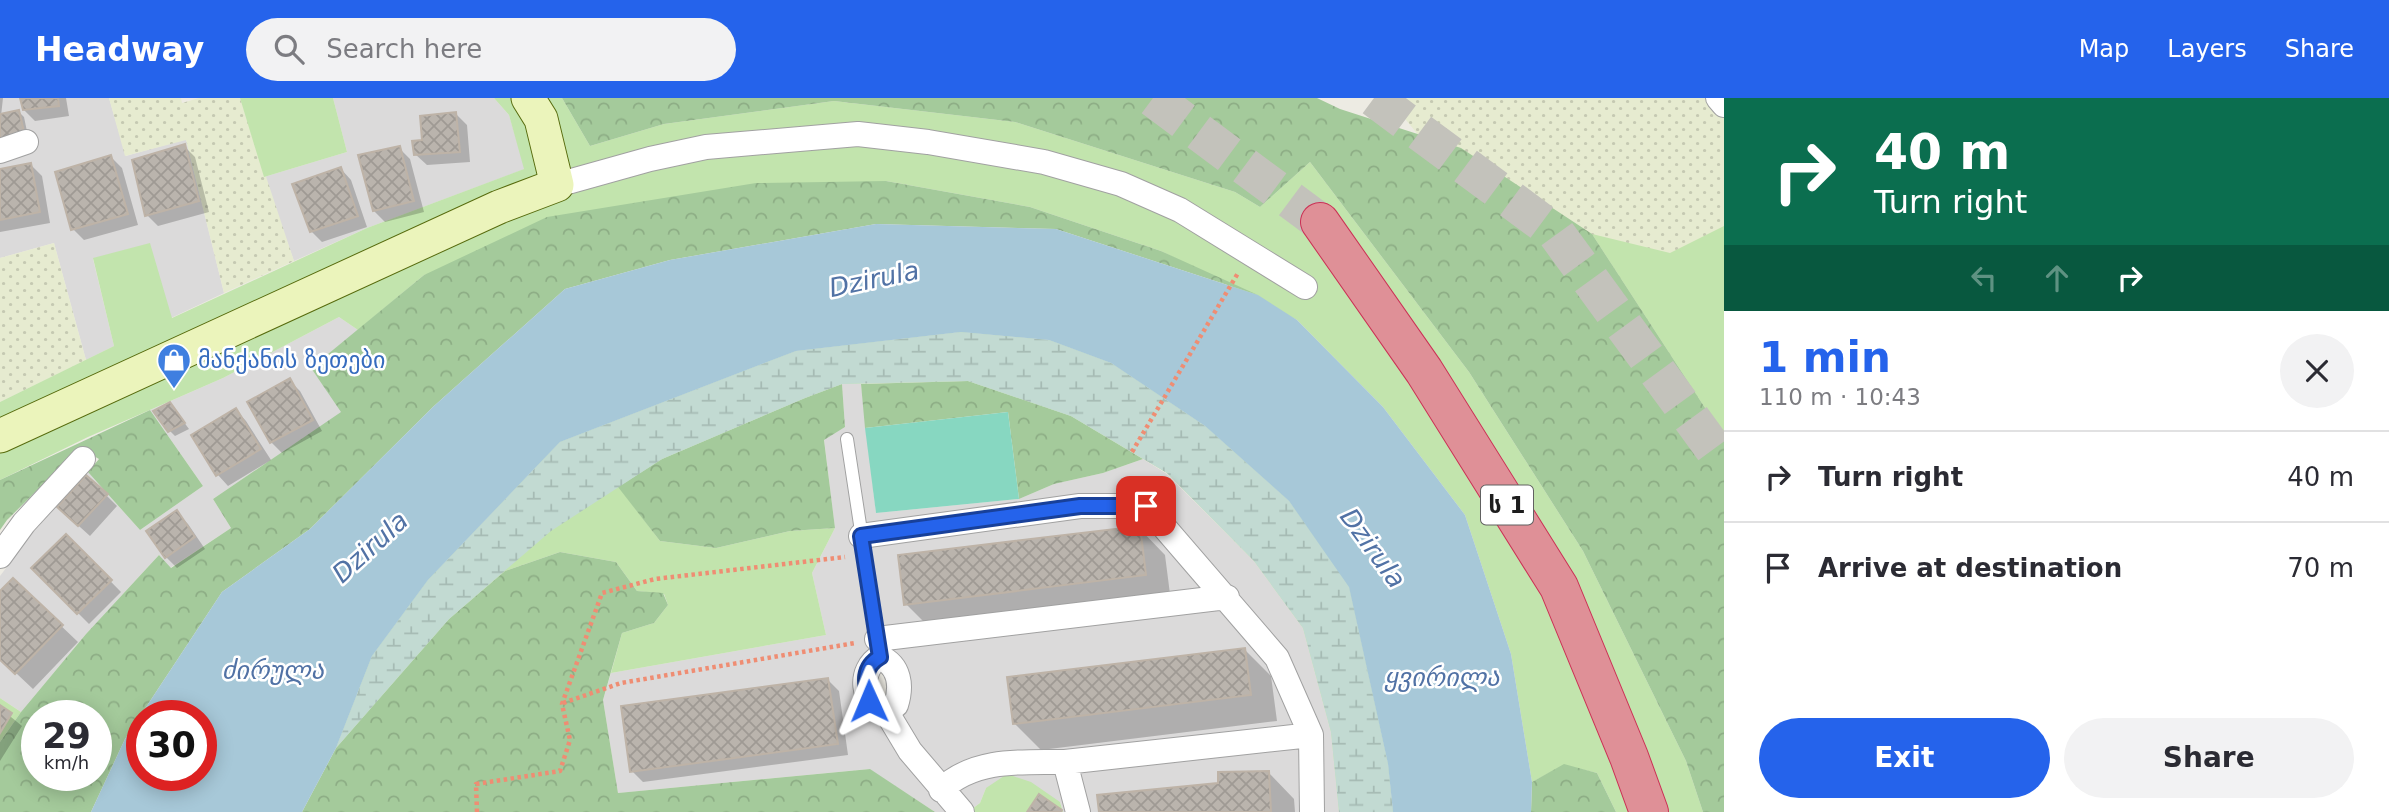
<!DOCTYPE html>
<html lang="en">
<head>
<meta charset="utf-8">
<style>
  body { margin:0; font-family:"DejaVu Sans","Noto Sans Georgian",sans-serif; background:#f2f2f3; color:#2b2b33; height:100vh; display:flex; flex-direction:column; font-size:26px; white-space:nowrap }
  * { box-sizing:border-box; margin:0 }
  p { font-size:23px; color:#7c7c81 }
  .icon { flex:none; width:38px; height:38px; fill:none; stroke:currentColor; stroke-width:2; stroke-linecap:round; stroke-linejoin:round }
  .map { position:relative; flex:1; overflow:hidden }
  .side { display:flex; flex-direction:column; background:#fff; width:665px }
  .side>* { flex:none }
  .guide { background:#0b6e4f; color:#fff; overflow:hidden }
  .speed { position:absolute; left:21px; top:602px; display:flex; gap:14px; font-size:35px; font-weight:700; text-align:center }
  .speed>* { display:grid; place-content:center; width:91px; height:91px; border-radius:50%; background:#fff; box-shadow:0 4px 18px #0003; line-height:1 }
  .speed small { font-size:18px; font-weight:400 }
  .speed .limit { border:10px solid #d22; background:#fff; color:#111 }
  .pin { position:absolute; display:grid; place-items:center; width:60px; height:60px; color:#fff; margin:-30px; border-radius:14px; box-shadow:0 4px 10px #0006 }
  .me { position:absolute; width:77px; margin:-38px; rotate:359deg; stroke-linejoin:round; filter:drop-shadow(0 0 5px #0008) }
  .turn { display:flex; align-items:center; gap:24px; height:147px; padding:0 35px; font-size:32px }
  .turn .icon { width:91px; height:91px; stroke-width:2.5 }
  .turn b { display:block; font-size:49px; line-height:60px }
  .lanes { display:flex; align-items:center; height:66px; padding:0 35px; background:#0003; justify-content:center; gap:35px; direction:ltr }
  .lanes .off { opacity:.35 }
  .round { display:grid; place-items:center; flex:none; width:74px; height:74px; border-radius:37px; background:#f2f2f3 }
  .overview { display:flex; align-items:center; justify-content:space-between; height:119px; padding:0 35px }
  h1 { font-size:42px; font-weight:700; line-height:52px; color:#2563eb }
  .action { display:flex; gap:14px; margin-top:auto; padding:14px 35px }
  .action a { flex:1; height:80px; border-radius:42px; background:#2563eb; color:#fff; font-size:28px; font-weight:700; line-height:80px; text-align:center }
  .action a+a { background:#f2f2f3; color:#2b2b33 }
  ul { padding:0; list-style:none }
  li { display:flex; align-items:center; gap:21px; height:91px; padding:0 35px; border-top:2px solid #e1e1e2 }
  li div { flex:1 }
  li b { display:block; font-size:26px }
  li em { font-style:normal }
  header { display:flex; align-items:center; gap:42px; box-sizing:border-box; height:98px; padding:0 35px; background:#2563eb; color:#fff }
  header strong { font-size:33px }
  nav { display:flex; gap:38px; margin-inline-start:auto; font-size:24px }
  .search { width:490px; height:63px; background:#f2f2f3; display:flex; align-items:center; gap:18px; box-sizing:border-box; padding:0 24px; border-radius:38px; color:#7c7c81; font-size:26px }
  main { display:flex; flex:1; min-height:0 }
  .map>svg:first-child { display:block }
</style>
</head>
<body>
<header>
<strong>Headway</strong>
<div class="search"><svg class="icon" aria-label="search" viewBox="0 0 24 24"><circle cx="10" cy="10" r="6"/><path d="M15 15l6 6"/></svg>Search here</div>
<nav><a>Map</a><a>Layers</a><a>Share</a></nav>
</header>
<main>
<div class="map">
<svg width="1724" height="714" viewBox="0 0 1724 714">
  <defs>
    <pattern id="farmland-dots" width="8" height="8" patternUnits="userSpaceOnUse" patternTransform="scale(1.75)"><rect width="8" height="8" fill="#e6ebd0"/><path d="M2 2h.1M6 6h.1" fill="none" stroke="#c5c9b2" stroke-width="1.8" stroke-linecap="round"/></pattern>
    <pattern id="forest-crowns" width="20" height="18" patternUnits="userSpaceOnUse" patternTransform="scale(1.75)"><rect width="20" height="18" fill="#a4ca9b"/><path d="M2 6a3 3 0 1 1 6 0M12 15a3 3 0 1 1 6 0" fill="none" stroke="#8dad85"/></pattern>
    <pattern id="wetland-marsh" width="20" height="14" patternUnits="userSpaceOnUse" patternTransform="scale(1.75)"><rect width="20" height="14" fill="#c2dad2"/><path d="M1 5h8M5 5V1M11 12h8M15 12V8" fill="none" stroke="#a6bbb4"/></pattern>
    <pattern id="building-cross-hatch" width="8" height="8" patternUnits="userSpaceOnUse" patternTransform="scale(1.75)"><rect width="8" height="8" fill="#bab4ad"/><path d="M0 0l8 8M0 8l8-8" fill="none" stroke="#9f9a94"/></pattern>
  </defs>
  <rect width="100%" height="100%" fill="#edebe3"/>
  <!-- residential -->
  <path fill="#dbdada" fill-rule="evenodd" d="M0,0H109L126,58L186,41L224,195L171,220L93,161L114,248L86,262L54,145L0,160Z
    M333,0H494L509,17L525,71L367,130L294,163L264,79L347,54Z
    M339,219L358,232L311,270L342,314L213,401L231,430L170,470L159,457L86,536L21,614L0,600V478L34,433L88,374L140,432L203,388L150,312L223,280Z
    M842,286H861L876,415L1019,401L1054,386L1103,375L1143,361L1167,376L1254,463L1303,530L1331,634L1339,714H1063L1060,704L986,690L980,705L968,714H935L869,671L618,695L603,602L611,575L826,537L812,475L835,430L824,341L845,329ZM893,569L886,613L866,573Z"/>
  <!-- farmland -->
  <path fill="url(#farmland-dots)" d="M109,0H181L182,5L199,0H240L294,163L224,195L186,42L125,58Z
    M1388,0H1724V536L1585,241Z
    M54,145L86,262L0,304V160Z"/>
  <!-- grass -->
  <path fill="#c2e4ad" d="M240,0H333L347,54L264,79Z
    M494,0H562L590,48L664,26L834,3L1015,24L1235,94L1260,109L1310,64L1469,274L1583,453L1686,663L1703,714H1616L1597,675L1564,667L1532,684L1511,556L1465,417L1383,309L1297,222L1161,153L1030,109L886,83L424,177L358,232L339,219L223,280L88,339L0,382V304L114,248L93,160L150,145L172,220L367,130L524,71L509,17Z
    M1724,128V339L1592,136L1670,155Z
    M961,234L1049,242L1111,265L1205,328L1289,403L1349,488L1388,666L1393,714H1339L1331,634L1303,530L1254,463L1167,375L1071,318L968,283L842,286L805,300L662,361L619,389L660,443L716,450L790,433L835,430L812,475L826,537L611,575L622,535L654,525L668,507L664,496L637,493L616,464L560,454L505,473L449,521L336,650L372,558L428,482L560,344L796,253Z
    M0,600L21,614L0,644Z
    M1007,676L1031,684L1060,704L1063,714H968L980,705L986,690Z"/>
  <!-- forest -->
  <path fill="url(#forest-crowns)" fill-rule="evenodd" d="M562,0H1317L1340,11L1461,50L1592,136L1724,339V714H1703L1686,663L1583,453L1469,274L1310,64L1260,109L1235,94L1015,24L834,3L664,26L590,48Z
    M886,83L1030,109L1161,153L1258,197L1056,131L876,126L670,162L565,191L434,308L310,431L222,494L125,641L91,714H0V644L21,614L86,536L159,457L171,470L231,430L213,401L341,314L311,270L424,177L547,119L756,85ZM37,618H96V677H37Z
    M968,283L1071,318L1143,361L1103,375L1054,386L1019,401L1008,314L865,330L861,286Z
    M842,286L845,329L824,342L835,430L790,433L716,450L660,443L618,389L662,361L805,300Z
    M150,312L203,388L140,432L88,374L99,361L80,350L7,422L0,432V382Z
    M560,454L616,464L637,493L663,495L668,507L654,525L622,535L603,602L618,695L870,671L935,714H302L336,650L449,521L505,473Z
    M1564,666L1597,675L1616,714H1531L1532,684Z"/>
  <!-- wetland -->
  <path fill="url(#wetland-marsh)" d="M961,234L1049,242L1111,265L1205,328L1289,403L1349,488L1388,666L1393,714H1339L1331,634L1303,530L1254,463L1167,375L1071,318L968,283L842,286L805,300L662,361L551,433L449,521L336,650L372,558L428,482L560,344L796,253Z"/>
  <!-- pitch -->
  <path fill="#87d7c1" d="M1008,314L1019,401L876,415L865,330Z"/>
  <!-- water -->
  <path fill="#a7c8d8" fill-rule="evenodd" d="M876,126L1056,131L1258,197L1297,222L1383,309L1465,417L1511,556L1532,684L1531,714H1393L1388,666L1349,489L1289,403L1205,328L1111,265L1049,242L961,234L796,253L560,344L428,482L372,558L336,650L302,714H91L125,641L222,494L310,431L434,308L565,191L670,162ZM142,618H201V677H142Z"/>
  <!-- shadow -->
  <path fill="#0003" d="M0,0H3L1,18L19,14L24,19L29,43L0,45Z
    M22,0H66L69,18L35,23L24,12Z
    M456,16L467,27L470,64L427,67L415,56L424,44Z
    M184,48L195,59L209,114L158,128L147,117Z
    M399,50L410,61L424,114L385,124L374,113Z
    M111,59L122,70L138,127L84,142L73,131Z
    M31,67L42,78L50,125L0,134V73Z
    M341,71L351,82L367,129L322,144L311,133Z
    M289,282L300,293L322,333L282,355L271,344Z
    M175,312L189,331L175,338L170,333Z
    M236,312L246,323L271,362L228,388L218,377Z
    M106,397L117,408L90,438L70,420Z
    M177,415L188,426L205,451L177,470L166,459Z
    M1139,430L1165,457L1171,504L932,532L906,506Z
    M66,438L121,494L89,526L33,470Z
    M13,482L78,544L33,591L0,560V496Z
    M1244,551L1271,578L1277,623L1041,652L1015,626Z
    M828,582L839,593L848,657L643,684L632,673Z
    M0,610L22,628L0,663Z
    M1268,674L1294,701L1295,714H1101Z"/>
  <!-- building -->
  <path fill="url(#building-cross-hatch)" stroke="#beb3a7" stroke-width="2" d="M20,0H58L59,8L23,12Z
    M19,12L25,38L0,43V16Z
    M456,14L460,54L414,57L412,43L422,42L420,18Z
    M185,46L199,103L145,118L132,62Z
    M400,48L414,103L373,113L358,57Z
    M111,57L128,116L71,132L55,74Z
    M31,65L40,114L0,122V71Z
    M341,69L358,118L310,134L292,86Z
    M290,280L313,322L270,345L247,304Z
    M170,304L185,325L168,334L153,313Z
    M236,310L261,351L216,378L191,337Z
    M86,377L108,396L78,428L57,409Z
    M177,412L195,439L165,460L146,433Z
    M1140,428L1146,477L904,507L898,457Z
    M66,436L112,482L77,516L31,470Z
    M13,480L63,527L15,576L0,562V493Z
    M1245,550L1251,597L1013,626L1007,579Z
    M828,580L838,646L630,674L621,608Z
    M0,607L12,615L0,635Z
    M1269,673L1271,714H1099L1097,697L1218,685V674Z
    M1039,696L1062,712L1061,714H1027Z"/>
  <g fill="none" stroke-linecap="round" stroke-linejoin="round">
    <!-- highway-tunnel -->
    <path stroke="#c3c2bb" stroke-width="38" stroke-dasharray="38 19" stroke-linecap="butt" d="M1153,0L1320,124
      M1374,0L1556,135L1724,365"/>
    <!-- lane casing -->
    <g stroke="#a1a1a1" stroke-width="14">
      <path id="lane" d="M847,341L878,545"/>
    </g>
    <!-- street casing -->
    <g stroke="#a1a1a1" stroke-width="26">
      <path id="street" d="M1718,0L1724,7
        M0,53L26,44
        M557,87L650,61L706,49L858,36L928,44L1044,64L1121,86L1180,112L1305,189
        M861,438L1080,408H1146L1277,560L1311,637L1312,714
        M0,458L24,425L83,361
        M877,541L1227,499
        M880,559C900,568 902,588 896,607L886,613C861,607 858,571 880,559Z
        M886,613L910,653L962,714
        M1065,664L1311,637
        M941,692C974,660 1022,664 1065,664L1078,714"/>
    </g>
    <!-- secondary casing -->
    <g stroke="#576b0d" stroke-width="35">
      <path id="secondary" d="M0,338L499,109L557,87L541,21L528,0"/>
    </g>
    <!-- highway casing -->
    <g stroke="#cb3155" stroke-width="40">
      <path id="highway" d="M1320,124L1424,273L1559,489L1629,659L1649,714"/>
    </g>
    <!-- path -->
    <path stroke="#ef8d73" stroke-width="4.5" stroke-dasharray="3.5 3.5" stroke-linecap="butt" d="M1132,354L1238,175
      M563,605L621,585L855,545
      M477,714L476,686L560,673L570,642L562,606L602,495L655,481L845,459"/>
    <!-- lane -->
    <use href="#lane" stroke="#fff" stroke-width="12"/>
    <!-- street -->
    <use href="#street" stroke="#fff" stroke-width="24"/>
    <!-- secondary -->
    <use href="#secondary" stroke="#ebf4bb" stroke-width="33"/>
    <!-- highway -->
    <use href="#highway" stroke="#df9097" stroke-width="38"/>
  </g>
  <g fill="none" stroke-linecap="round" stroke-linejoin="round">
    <!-- route casing -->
    <g stroke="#184099" stroke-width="18">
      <path id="route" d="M869,603C865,585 862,569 880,559L861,438L1080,408H1146"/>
    </g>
    <!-- route -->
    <use href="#route" stroke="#2563eb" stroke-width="12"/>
  </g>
  <!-- icons -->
  <defs>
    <g id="shop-pin" transform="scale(1.75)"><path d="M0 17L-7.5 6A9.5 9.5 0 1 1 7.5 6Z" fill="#3f7fe0" stroke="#fff"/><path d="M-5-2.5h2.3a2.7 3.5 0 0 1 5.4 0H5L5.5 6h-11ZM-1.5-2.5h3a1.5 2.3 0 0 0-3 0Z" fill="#fff"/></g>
  </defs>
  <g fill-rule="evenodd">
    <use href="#shop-pin" x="174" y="262"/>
  </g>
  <g text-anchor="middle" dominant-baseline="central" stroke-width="5" stroke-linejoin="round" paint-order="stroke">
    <!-- shield labels -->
    <rect fill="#fff" stroke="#616161" stroke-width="2" x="1481" y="387.5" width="52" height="39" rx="5"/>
    <g font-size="23" font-weight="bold" fill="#1d1d1d">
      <text x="1507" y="407">ს 1</text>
    </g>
    <!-- shop labels -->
    <g font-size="24" fill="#366cbe" stroke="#fff" text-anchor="start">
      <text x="198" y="262">მანქანის ზეთები</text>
    </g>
    <!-- water labels -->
    <g font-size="26" font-style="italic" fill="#5172a5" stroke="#fff">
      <text transform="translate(874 181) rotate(-12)">Dzirula</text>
      <text transform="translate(370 449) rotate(-42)">Dzirula</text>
      <text transform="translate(1373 450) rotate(54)">Dzirula</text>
      <text x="273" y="572">ძირულა</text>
      <text x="1442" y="579">ყვირილა</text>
    </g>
  </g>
</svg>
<div class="speed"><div>29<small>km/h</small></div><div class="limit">30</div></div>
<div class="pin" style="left:1146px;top:408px;background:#d93025"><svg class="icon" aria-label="arrive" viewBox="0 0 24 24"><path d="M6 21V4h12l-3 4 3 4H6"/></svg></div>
<svg class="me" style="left:869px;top:603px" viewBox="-20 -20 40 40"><path d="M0-17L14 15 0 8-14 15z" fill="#2563eb" stroke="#fff" stroke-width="4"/></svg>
</div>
<section class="side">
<div class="guide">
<div class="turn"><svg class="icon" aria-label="right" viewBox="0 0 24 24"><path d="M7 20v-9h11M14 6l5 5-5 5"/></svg><div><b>40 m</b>Turn right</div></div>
<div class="lanes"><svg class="icon off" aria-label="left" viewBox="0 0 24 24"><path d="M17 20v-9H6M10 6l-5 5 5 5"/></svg><svg class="icon off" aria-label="ahead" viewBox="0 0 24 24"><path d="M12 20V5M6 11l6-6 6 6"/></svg><svg class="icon" aria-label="right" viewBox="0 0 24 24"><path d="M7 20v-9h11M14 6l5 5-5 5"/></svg></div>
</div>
<div class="overview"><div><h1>1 min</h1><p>110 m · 10:43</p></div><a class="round"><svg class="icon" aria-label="close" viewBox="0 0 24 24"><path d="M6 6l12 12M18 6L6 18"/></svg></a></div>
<ul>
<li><svg class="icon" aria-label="right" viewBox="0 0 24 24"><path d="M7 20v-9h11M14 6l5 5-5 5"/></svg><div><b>Turn right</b></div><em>40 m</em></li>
<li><svg class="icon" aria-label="arrive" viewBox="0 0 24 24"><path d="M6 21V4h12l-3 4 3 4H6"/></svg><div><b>Arrive at destination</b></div><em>70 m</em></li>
</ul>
<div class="action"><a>Exit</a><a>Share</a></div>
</section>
</main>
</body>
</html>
